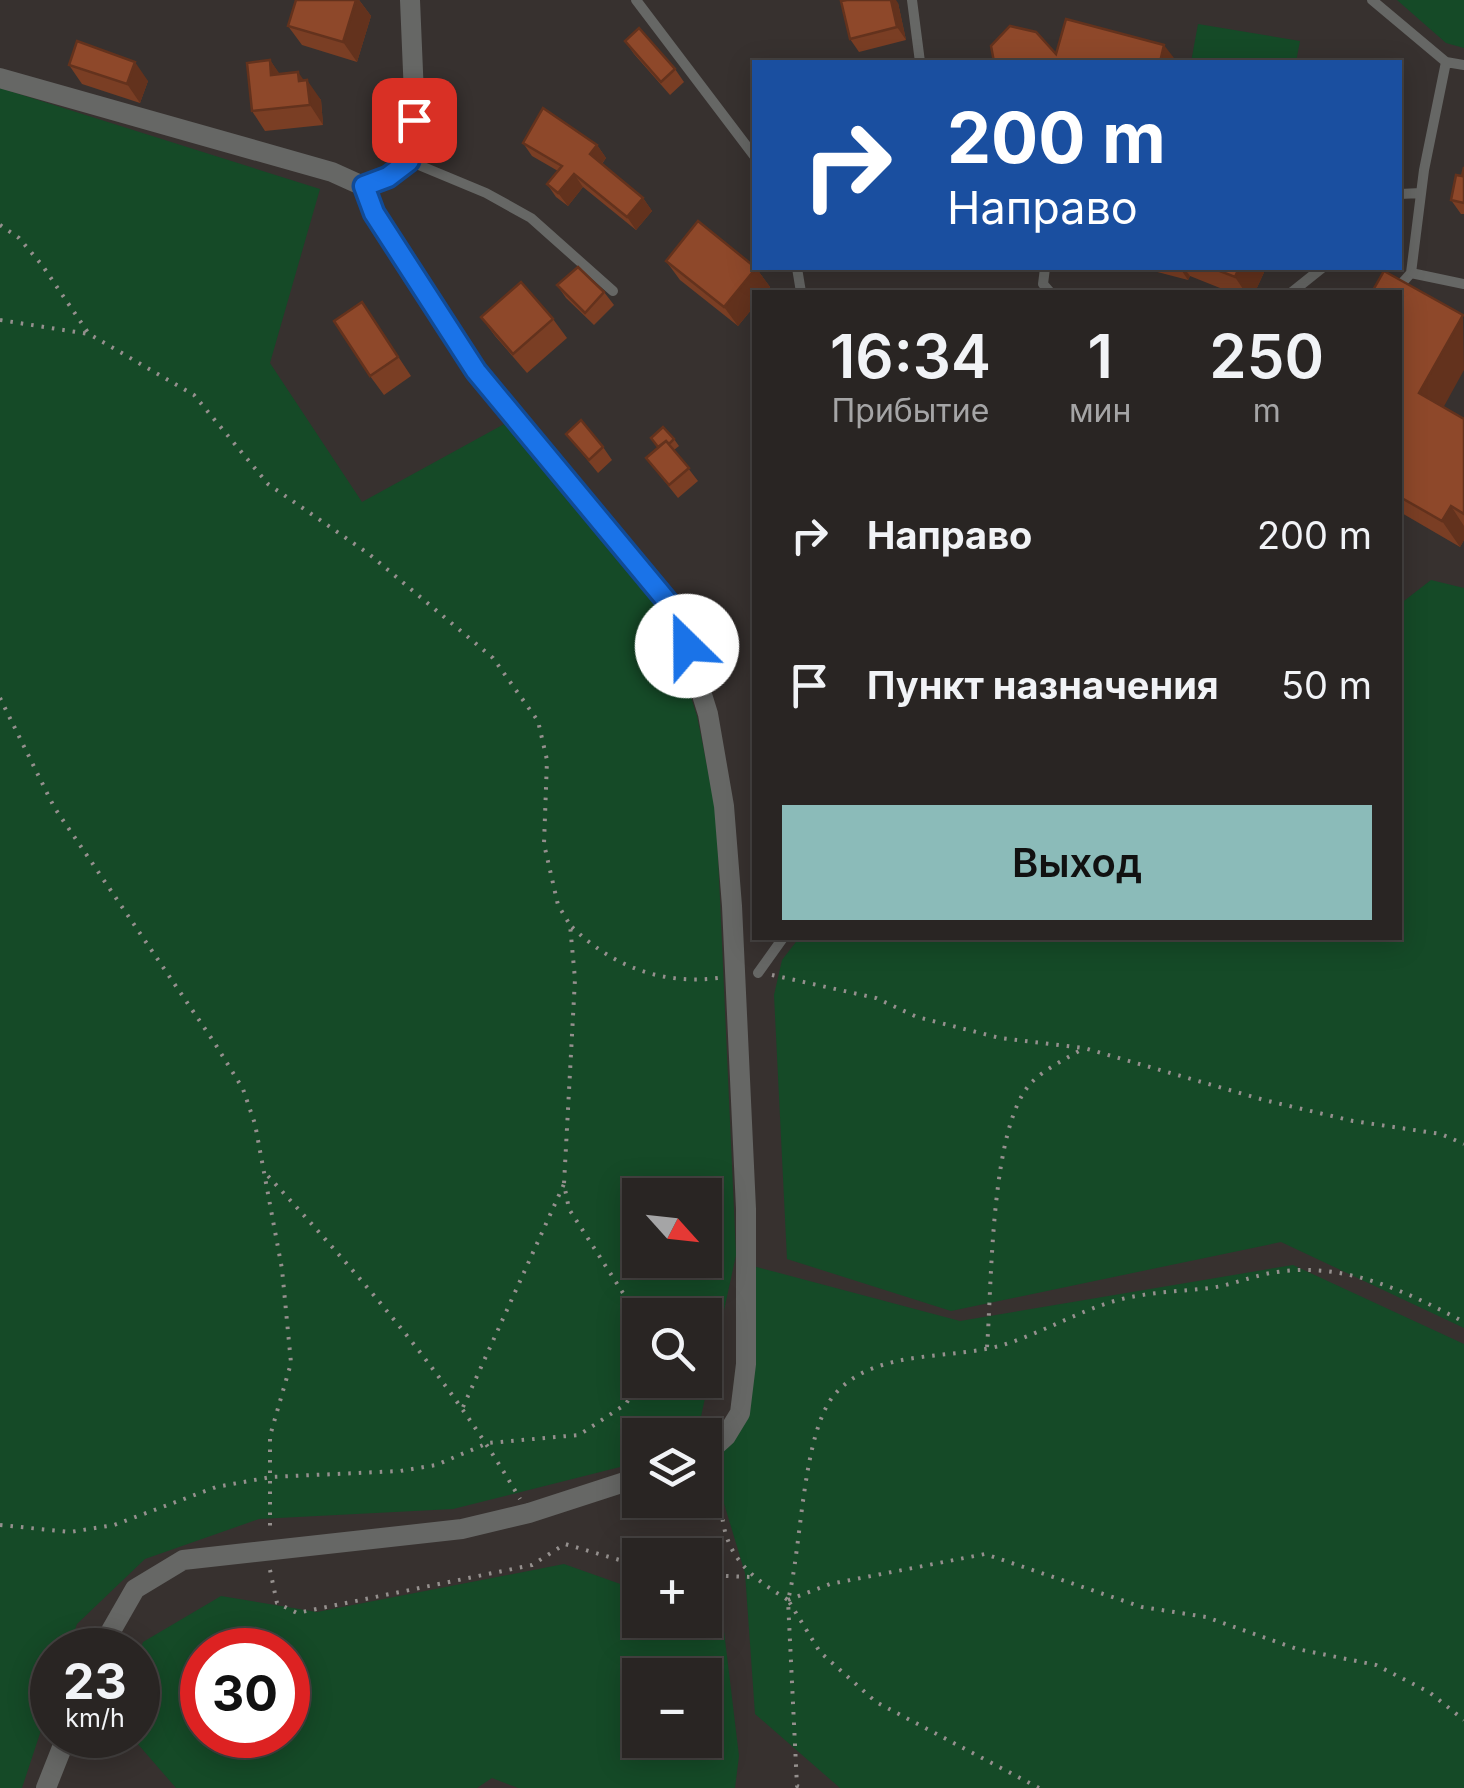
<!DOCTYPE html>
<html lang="ru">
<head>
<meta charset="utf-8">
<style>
  body { margin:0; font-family:Inter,sans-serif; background:#353130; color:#f1f3f6; height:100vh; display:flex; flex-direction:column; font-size:38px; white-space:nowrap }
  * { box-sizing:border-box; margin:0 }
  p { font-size:32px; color:#a5a5a6 }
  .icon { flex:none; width:55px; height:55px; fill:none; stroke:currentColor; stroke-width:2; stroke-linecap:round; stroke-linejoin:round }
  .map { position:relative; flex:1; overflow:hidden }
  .drawer { position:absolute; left:752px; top:290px; width:650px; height:650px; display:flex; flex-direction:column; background:#292523; border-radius:0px; box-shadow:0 5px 25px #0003,0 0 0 2px #454241 }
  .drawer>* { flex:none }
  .hud { position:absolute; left:752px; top:60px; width:650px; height:210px; border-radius:0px; box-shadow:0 5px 25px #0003,0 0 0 2px #454241; background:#1a4fa0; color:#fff; overflow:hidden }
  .needle { width:65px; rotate:117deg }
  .buttons { position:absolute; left:622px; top:1178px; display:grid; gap:20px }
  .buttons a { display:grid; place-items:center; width:100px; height:100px; border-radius:0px; background:#292523; box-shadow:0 5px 25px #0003,0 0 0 2px #454241; font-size:50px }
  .speed { position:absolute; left:30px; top:1628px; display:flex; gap:20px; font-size:50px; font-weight:700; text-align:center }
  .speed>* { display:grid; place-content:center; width:130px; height:130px; border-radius:50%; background:#292523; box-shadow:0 5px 25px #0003,0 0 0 2px #454241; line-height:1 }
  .speed small { font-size:25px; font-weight:400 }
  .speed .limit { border:15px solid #d22; background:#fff; color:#111 }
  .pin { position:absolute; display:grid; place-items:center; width:85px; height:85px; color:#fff; margin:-42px; border-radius:20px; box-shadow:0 5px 15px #0006 }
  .me { position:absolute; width:110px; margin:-55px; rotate:337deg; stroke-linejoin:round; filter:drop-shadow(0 0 8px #0008) }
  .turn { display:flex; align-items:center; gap:35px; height:210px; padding:0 30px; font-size:45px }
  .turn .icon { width:130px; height:130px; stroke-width:2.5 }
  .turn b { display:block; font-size:70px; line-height:85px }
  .eta { display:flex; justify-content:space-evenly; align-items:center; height:170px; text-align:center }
  .eta b { font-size:60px; font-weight:600; line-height:70px }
  .cta { display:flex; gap:20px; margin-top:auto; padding:20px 30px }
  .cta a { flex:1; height:115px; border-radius:0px; background:#8bbbb9; color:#111; font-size:40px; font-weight:600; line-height:115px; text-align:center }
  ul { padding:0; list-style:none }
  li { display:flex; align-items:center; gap:30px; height:150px; padding:0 30px }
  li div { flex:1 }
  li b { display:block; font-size:38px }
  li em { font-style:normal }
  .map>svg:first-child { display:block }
</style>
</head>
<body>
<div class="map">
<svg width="1464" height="1788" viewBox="0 0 1464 1788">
  <rect width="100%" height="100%" fill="#37312f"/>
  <!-- green -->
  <path fill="#154a27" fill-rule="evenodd" d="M1397,0H1464V48L1446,43Z
    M1198,24L1300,41L1296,62H1191Z
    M0,88L320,189L270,363L362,502L506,423L577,496L664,612L697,716L716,811L736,1255L697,1435H640V1462L453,1509L259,1519L145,1559L77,1624L68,1650H52V1697L22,1788H0ZM640,1195H705V1260H640ZM640,1315H705V1380H640Z
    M1431,580L1464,588V1328L1281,1242L951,1311L787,1259L774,995L782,960L799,938H1400V604Z
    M1293,1265L1464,1344V1788H840L755,1714L745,1573L713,1467L742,1404L753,1266L960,1321Z
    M564,1564L640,1591V1620H705V1577L717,1573L739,1756L735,1788H518L492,1778L477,1788H176L130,1735H138V1657L143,1642L221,1596L317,1612ZM202,1650H288V1735H202ZM640,1675H705V1740H640Z"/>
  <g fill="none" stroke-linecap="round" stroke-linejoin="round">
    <!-- path -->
    <path stroke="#95908e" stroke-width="4" stroke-dasharray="2.5 8" stroke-linecap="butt" d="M0,225L19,238L42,265L89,334L194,395L268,484L369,554L493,658L538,721L547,760L544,844L558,905L570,925L575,979L564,1184L569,1209L623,1293L640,1349
      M0,320L89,334
      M0,698L54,807L214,1042L243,1089L255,1124L282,1269L291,1363L270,1436V1530
      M572,927C612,966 661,985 718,978
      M772,975L876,998L917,1017L1000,1038L1084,1048L1264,1100L1353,1121L1441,1134L1464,1144
      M268,1176C361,1277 451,1380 520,1499
      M987,1347C992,1285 990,1124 1032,1082C1046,1068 1068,1058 1084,1048
      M463,1407L564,1184
      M718,1467C725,1485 720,1497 722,1515C727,1560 753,1578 788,1600L797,1786L803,1788
      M0,1525L70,1532L114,1525L216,1487L271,1477L400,1471L436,1465L488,1443L579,1435L626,1404L640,1379
      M270,1570L277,1603L297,1613L532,1565L565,1544L640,1566
      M705,1575L750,1577
      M788,1600L830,1584L985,1554L1142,1607L1206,1617L1297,1649L1376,1665L1429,1692L1464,1720
      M1039,1788L876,1702L820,1652L788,1600C802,1547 802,1432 835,1394C876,1347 953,1361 1006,1344C1040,1333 1072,1315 1105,1304C1139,1292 1175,1292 1210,1288C1233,1285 1254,1275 1277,1272C1346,1262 1405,1291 1464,1322"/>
    <!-- lane -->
    <path stroke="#666765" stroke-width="10" d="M636,0L755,157
      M912,0L920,62
      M1372,0L1446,62
      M409,161L486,193L531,218L613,291
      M1400,194L1421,193
      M797,268L801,292
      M1045,268L1043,284L1050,292
      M1411,273L1464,284
      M1292,292L1322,268
      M1394,292L1411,273L1424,170L1446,62L1464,65
      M758,973L783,938"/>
    <!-- street -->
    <path stroke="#666765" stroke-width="20" d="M0,78L332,172L363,186L388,177L409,161L415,119L410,0
      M363,186L373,213L476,371L676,611L708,714L724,806L732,906L746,1209V1364L740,1413L726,1436L705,1455
      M100,1650L135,1589L183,1560L462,1529L529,1513L640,1477
      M46,1788L67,1735"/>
  </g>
  <!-- wall -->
  <path fill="#7a3e24" d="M296,0H359L371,16L357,62L302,45L288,26Z
    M898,3L906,40L859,52L850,39Z
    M625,41L675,69L684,82L670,95L634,54Z
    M270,60L279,74L304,81L321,100L323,125L265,131L252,111Z
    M69,65L148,81L140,103L82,84Z
    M523,143L597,145L606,158L602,164L643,198L652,211L636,230L583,187L568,206L556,197L547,184L558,171L532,156Z
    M1464,167V214H1461L1451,200L1462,176Z
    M666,261L756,268L770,287L738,326L680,280Z
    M1142,268H1266L1255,292H1230L1190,276L1188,280Z
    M557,285L604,292L614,305L594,325L566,298Z
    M1400,292L1443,407L1464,419V540L1460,547L1400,512Z
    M362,302L411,376L384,395L370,376Z
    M481,317L553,319L567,338L527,373L495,336Z
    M566,434L603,447L612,460L598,473Z
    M651,438L674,439L679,446L674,450L698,481L678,498L646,458L658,448Z"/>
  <!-- shaded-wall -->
  <path fill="#63321d" d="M356,0H359L371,16L357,62L343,42Z
    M891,0H896L898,3L906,40L897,27Z
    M1164,45L1177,62H1160Z
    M270,60L284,80L271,75Z
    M135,62L148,81L140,103L127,84Z
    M298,72L308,86L307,80L321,100L323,125L310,105L299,81Z
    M597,145L606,158L599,167L590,154Z
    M574,174L583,187L568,206L558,193Z
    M643,198L652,211L636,230L627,217Z
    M756,268L770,287L765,292H755V305L738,326L724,307Z
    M1180,268H1184L1190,276L1188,280Z
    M1239,268H1266L1255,292H1245L1235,277Z
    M1463,315L1464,370L1437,419L1419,393Z
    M1451,506L1464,526V540L1460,547L1442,521Z"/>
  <!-- building -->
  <path fill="#8e482a" stroke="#63321d" stroke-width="2.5" d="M296,0H356L343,42L288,26Z
    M847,0H891L897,27L850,39L841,1Z
    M1066,19L1164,45L1160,62H994L991,46L1010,26L1036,32L1056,54Z
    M639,28L675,69L661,82L625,41Z
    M77,41L135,62L127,84L69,65Z
    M270,60L271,75L298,72L299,81L307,80L310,105L252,111L247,63Z
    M543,108L597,145L590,154L643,198L627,217L574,174L558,193L547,184L562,166L523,143Z
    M1464,167V203L1451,200L1456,175L1462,176Z
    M698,221L756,268L724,307L666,261Z
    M578,267L604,292L585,313L557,285Z
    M1212,268H1239L1235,277Z
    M1384,271L1463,315L1419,393L1464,419V514L1451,506L1442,521L1400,497V292H1372Z
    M521,282L553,319L513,354L481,317Z
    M362,302L398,357L370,376L334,321Z
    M581,420L603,447L589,460L566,434Z
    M663,427L674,439L669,444L666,441L658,447L651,438Z
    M666,441L689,468L669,485L646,458Z"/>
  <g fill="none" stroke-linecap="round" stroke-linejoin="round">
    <!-- route casing -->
    <g stroke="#114b97" stroke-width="25">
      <path id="route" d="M414,120L409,161L388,177L364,186L374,213L476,371L676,612L687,646"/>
    </g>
    <!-- route -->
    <use href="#route" stroke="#1a73e8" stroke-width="18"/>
  </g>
</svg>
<div class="buttons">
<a><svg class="needle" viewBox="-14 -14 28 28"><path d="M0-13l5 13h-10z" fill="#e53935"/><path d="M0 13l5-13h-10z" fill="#a5a5a6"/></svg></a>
<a><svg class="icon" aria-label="search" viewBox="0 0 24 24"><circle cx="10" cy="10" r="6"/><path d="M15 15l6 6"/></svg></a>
<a><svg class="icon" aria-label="layers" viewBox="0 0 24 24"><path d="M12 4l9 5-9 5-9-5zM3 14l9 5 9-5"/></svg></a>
<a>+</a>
<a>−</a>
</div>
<div class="speed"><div>23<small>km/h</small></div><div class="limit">30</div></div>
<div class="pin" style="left:414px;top:120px;background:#d93025"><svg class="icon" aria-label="arrive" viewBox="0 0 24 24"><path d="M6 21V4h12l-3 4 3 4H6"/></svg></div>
<svg class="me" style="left:687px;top:646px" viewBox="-20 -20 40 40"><circle r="19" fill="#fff"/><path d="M0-13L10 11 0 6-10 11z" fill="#1a73e8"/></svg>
<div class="hud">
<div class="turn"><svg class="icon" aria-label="right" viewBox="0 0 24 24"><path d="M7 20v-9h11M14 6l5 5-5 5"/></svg><div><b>200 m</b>Направо</div></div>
</div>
<section class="drawer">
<div class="eta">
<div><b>16:34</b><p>Прибытие</p></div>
<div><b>1</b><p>мин</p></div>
<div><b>250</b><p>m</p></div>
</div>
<ul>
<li><svg class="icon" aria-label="right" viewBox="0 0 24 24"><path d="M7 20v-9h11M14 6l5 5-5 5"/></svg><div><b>Направо</b></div><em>200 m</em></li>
<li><svg class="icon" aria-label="arrive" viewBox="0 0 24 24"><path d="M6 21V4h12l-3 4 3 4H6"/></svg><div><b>Пункт назначения</b></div><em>50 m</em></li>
</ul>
<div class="cta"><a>Выход</a></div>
</section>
</div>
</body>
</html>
